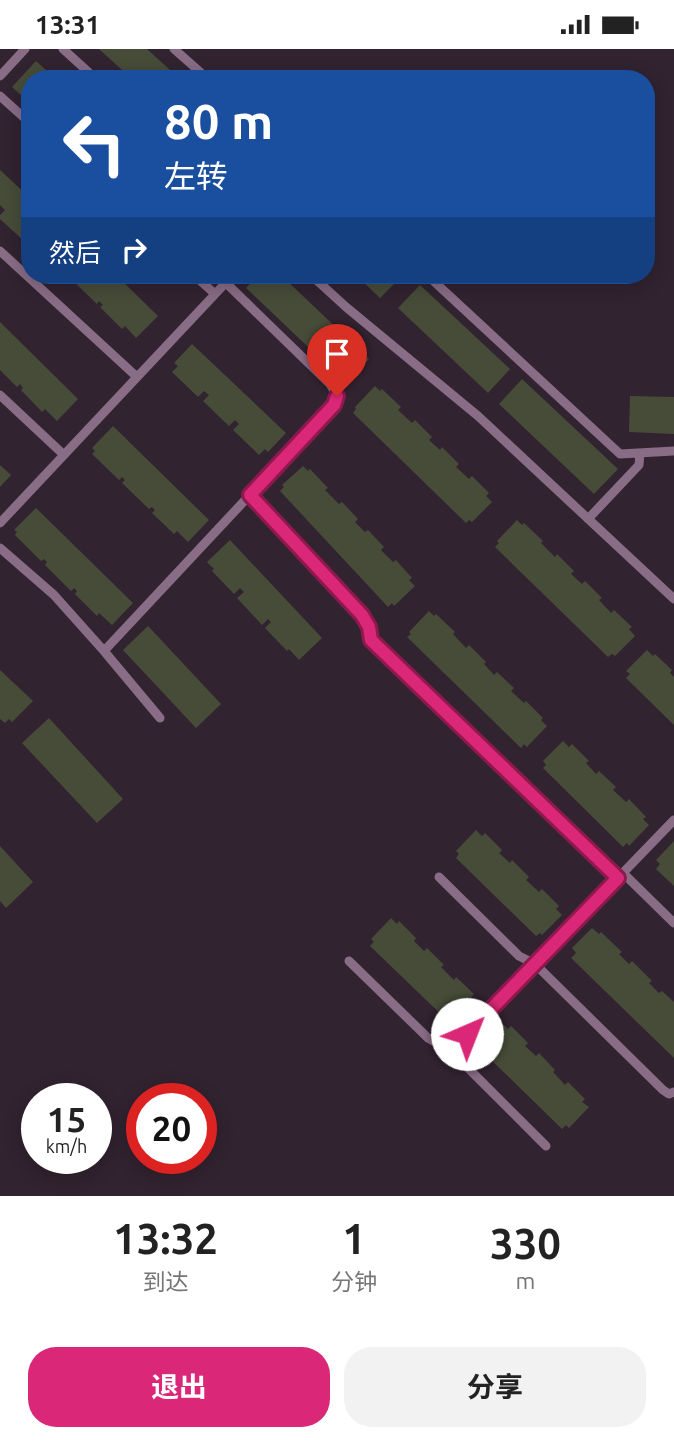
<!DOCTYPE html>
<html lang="zh">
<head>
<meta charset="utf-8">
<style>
  body { margin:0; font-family:Ubuntu,"Noto Sans SC",sans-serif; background:#f2f2f2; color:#222; height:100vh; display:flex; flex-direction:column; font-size:26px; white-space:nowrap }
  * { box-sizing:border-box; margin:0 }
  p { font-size:23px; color:#767676 }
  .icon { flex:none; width:38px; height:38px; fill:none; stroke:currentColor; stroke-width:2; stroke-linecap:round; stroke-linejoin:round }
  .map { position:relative; height:1147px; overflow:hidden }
  .panel { display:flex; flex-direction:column; background:#fff; flex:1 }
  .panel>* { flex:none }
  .top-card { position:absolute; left:21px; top:21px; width:634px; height:214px; border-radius:28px; box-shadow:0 4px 18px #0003; background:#1a4fa0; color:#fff; overflow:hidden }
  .speed { position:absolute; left:21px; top:1034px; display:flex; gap:14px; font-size:35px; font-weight:700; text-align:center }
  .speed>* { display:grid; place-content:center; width:91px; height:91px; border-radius:50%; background:#fff; box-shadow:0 4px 18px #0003; line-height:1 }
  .speed small { font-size:18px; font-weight:400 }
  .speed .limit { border:10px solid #d22; background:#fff; color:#111 }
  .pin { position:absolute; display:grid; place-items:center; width:60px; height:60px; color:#fff; margin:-72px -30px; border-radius:50% 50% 50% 0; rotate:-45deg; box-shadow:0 0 7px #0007 }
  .pin .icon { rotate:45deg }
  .me { position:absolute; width:77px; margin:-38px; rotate:44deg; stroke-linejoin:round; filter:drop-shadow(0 0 5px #0008) }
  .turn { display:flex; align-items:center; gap:24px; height:147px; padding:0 28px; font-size:32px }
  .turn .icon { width:91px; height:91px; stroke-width:2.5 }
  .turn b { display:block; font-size:49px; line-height:60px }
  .then { display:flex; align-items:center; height:66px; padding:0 28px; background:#0003; gap:14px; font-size:26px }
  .eta { display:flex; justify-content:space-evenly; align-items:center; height:119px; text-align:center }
  .eta b { font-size:42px; font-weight:700; line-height:49px }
  .button { display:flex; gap:14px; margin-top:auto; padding:14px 28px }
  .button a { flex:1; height:80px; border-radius:28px; background:#db2777; color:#fff; font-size:28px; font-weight:700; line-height:80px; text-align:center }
  .button a+a { background:#f2f2f2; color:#222 }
  .status { display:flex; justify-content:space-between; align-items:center; height:49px; padding:0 35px; background:#fff; direction:ltr }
  .status svg { height:19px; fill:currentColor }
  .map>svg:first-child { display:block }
</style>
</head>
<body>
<div class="status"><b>13:31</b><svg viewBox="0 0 49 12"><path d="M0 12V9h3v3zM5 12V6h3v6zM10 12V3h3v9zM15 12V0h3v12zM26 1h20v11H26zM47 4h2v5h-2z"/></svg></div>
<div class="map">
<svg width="674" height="1147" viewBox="0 0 674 1147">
  <rect width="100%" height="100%" fill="#312330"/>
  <!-- building -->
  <path fill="#474c39" d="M99,0H147L180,30H132Z
    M36,12L56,30H30V54L12,38Z
    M0,121L30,149V188L25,193L0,170V166L5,161L0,156Z
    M73,226H116L158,267L136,289L125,277L122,280L100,258L103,256L99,252L97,255L70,229Z
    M258,226H281L369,310L346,334L246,239Z
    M356,226H403L380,249Z
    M420,236L510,320L488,344L398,259Z
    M0,273L78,350L57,372L45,360L42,363L21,341L23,339L20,335L17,338L0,321Z
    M192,295L286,384L268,403L265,400L259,406L233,381L239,375L235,371L229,377L203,352L209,346L204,342L198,348L172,323L178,317L174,314Z
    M522,330L618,420L594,445L499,355Z
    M375,337L380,342L382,340L401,358L398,361L412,374L415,371L432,388L429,391L440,401L442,398L459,415L456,418L469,430L472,427L489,444L486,447L492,453L472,473L469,471L466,474L353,364L356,360L355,358Z
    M630,347L674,348V385L629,383Z
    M113,377L209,471L188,493L177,482L174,485L152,464L155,461L152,458L149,460L122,434L125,431L122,428L119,431L92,405L95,402L92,399Z
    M0,416L11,426L0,438Z
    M303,417L308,422L310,420L328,439L325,441L339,455L342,453L358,470L355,473L365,483L368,481L384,498L381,501L393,513L396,511L412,529L409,531L415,537L394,557L392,554L388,558L280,442L284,438L282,436Z
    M36,459L133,554L112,576L99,564L97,567L75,545L77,542L74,539L71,542L45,516L47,513L44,510L41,512L15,486L17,483L14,481Z
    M517,471L522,476L524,474L543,492L541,494L555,508L557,505L574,522L571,525L582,535L585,532L602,549L599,551L611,564L614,561L632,578L629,580L635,587L615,607L612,605L608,608L495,498L499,494L497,492Z
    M230,491L322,589L299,611L289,600L287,602L265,579L271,573L268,570L262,576L237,549L244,543L240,539L234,545L212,522L214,520L207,513Z
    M429,562L434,567L436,565L455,583L453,585L466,599L469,596L486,613L484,615L494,626L497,623L514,639L511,642L524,654L526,652L543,669L541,671L547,677L527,698L524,695L521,699L407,588L411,585L409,583Z
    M148,577L221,655L196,679L123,601Z
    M647,601L653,607L655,605L672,621L670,624L674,628V676L626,629L630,625L626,622Z
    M0,621L33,652L12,673L9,670L5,674L0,670Z
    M49,669L123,750L97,774L22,694Z
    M563,692L569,698L572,695L589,712L586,714L596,725L599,722L616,738L613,741L626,753L629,750L646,768L643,770L649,776L629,797L627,794L623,798L543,719L546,716L543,712Z
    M476,781L482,787L485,784L502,801L499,804L510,814L512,811L529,828L526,831L539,843L542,840L559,857L556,860L562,866L542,886L540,884L536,887L456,809L459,805L456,802Z
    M674,792V837L656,820L660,815L656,811Z
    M0,797L33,833L6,859L0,852Z
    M391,869L397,875L399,872L416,889L414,892L424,902L427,899L444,916L441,918L454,931L456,928L474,945L471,948L477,954L457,974L454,971L451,975L370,897L374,893L371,890Z
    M592,879L599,885L601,883L622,903L619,905L629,915L632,912L652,932L649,934L659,944L662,942L674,953V1009L571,909L576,904L572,899Z
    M502,974L508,980L511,977L528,994L525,997L536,1007L539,1004L555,1021L553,1023L565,1036L568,1033L585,1050L582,1053L589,1058L569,1079L566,1076L562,1080L482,1002L486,998L482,995Z"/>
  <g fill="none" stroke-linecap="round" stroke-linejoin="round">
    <!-- service -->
    <path stroke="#896c86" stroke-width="9" d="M63,0L96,30
      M174,0L208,30
      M0,27L25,0
      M0,47L30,74
      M0,202L137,328
      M194,226L215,245
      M311,226L346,258L478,367L674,550
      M427,226L620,405L674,402
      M0,346L64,406
      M250,446L362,566L369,578L371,591L618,829
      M588,470L639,416L640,404
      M0,474L233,226
      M0,499L54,546L104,602L160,669
      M104,602L334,356L337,347L330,335L226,234
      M623,824L674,874
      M439,828L519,907L535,915L663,1041L669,1045L674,1043
      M349,912L428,989L451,1002L546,1097
      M451,1002L674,771"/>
  </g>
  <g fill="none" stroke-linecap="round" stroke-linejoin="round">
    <!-- route casing -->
    <g stroke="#8e194d" stroke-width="18">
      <path id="route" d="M337,347L334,356L250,446L362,566L369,578L371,591L618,829L467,985"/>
    </g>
    <!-- route -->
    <use href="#route" stroke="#db2777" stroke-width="12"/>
  </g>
</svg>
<div class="speed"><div>15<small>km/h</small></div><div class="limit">20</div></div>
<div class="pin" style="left:337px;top:347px;background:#d93025"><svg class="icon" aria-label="arrive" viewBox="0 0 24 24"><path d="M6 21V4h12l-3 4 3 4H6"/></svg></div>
<svg class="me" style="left:467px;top:985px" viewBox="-20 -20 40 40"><circle r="19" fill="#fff"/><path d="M0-13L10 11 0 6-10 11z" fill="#db2777"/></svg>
<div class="top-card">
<div class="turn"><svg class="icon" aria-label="left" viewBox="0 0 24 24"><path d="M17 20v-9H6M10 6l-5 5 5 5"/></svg><div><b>80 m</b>左转</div></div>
<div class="then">然后<svg class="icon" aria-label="right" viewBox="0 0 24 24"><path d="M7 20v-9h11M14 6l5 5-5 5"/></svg></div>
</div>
</div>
<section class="panel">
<div class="eta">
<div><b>13:32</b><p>到达</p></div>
<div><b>1</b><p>分钟</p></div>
<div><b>330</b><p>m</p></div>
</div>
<div class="button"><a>退出</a><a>分享</a></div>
</section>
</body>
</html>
